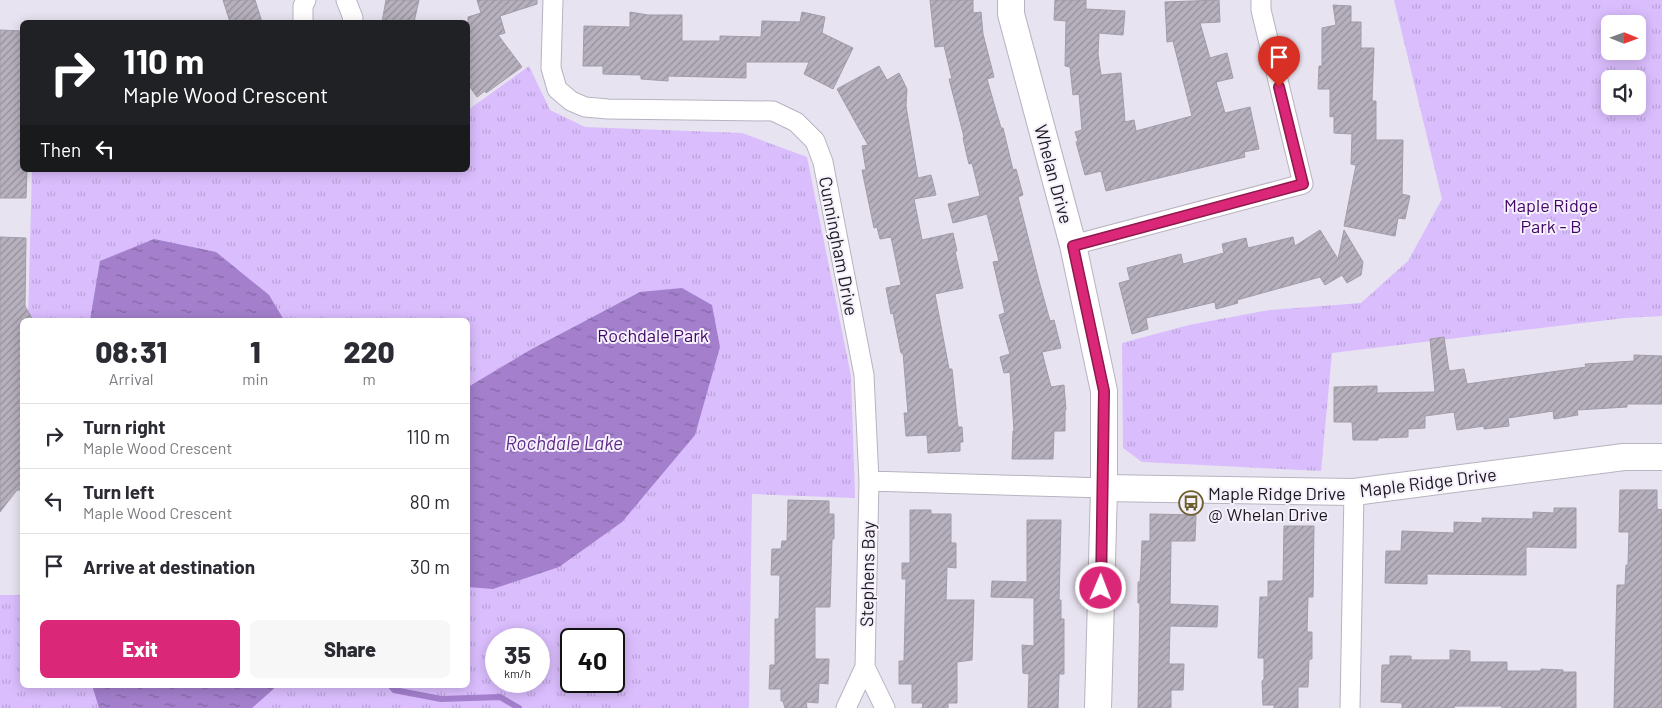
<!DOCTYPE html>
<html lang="en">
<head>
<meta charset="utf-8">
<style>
  body { margin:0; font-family:Barlow,sans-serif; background:#f7f7f7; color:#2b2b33; height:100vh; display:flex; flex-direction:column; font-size:19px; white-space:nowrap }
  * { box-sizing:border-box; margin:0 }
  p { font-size:16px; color:#7c7c81 }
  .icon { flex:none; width:28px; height:28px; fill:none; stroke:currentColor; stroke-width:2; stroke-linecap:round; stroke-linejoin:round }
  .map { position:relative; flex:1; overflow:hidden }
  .drawer { position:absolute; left:20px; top:318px; width:450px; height:370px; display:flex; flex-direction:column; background:#fff; border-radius:8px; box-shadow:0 2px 12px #0003 }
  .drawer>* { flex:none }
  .guide { position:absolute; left:20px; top:20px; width:450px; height:152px; border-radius:8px; box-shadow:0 2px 12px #0003; background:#202124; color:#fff; overflow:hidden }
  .needle { width:32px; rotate:91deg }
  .fabs { position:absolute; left:1601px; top:15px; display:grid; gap:10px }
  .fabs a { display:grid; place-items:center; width:45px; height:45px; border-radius:8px; background:#fff; box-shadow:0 2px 12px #0003; font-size:25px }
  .speed { position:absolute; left:485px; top:628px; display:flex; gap:10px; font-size:25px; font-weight:700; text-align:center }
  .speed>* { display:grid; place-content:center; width:65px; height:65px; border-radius:50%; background:#fff; box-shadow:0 2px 12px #0003; line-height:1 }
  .speed small { font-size:12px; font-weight:400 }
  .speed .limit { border:2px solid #111; border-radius:8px; background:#fff; color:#111 }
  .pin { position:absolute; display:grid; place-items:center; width:42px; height:42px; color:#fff; margin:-51px -21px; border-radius:50% 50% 50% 0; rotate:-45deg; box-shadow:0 0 5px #0007 }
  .pin .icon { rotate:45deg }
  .me { position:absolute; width:55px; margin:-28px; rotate:1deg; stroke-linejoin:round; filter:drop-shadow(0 0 4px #0008) }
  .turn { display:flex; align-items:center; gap:18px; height:105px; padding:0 20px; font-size:22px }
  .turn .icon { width:65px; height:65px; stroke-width:2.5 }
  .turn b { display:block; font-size:35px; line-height:42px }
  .then { display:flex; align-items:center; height:48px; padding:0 20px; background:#0003; gap:10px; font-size:19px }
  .eta { display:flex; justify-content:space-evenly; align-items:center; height:85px; text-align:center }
  .eta b { font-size:30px; font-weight:800; line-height:35px }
  .action { display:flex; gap:10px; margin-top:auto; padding:10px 20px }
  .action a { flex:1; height:58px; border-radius:8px; background:#db2777; color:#fff; font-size:20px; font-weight:800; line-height:58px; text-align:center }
  .action a+a { background:#f7f7f7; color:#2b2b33 }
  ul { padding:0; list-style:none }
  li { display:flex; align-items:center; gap:15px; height:65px; padding:0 20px; border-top:1px solid #e1e1e2 }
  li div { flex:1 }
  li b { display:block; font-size:19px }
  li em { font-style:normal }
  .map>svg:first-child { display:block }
</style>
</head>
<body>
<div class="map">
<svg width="1662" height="708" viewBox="0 0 1662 708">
  <defs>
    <pattern id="park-tufts" width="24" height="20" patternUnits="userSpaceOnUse" patternTransform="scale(1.25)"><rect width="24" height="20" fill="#dabdfd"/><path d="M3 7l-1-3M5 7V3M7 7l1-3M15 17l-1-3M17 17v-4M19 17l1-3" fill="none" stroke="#baa2d8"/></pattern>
    <pattern id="water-ripples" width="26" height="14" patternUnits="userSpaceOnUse" patternTransform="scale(1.25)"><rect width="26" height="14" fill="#a37fcc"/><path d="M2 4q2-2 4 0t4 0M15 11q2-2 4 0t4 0" fill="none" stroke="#8467a5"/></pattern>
    <pattern id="building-hatch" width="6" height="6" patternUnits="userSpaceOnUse" patternTransform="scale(1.25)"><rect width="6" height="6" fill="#b7b1be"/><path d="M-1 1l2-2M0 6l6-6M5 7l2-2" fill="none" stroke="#948f9a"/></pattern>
  </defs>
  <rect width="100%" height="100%" fill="#e8e3f0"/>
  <!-- park -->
  <path fill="url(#park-tufts)" fill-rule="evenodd" d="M1394,0H1662V316L1625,318L1332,353L1321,471L1142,462L1123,448L1122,343L1189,325L1269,310L1361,303L1408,261L1442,199ZM1610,24H1638V51H1610ZM1610,79H1638V106H1610Z
    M529,66L550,110L585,127L742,133L807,157L851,376L855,498L752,494L749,708H0V595H21L22,533V685H468V320H28L32,170H468V110ZM496,639H539V681H496ZM571,639H614V681H571Z"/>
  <!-- water -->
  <path fill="url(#water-ripples)" d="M154,239L216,252L269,295L284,320H90L100,261Z
    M682,288L712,305L720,347L695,435L622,522L559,567L493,589L468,587V387L530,350L640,292Z
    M92,685H278L252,708H99Z"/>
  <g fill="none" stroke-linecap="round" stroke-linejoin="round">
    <!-- stream -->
    <path stroke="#a37fcc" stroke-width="6" d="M390,685L394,690L441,699L500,697L519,708"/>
  </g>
  <!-- building -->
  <path fill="url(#building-hatch)" stroke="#a19ca8" d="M223,0H255L262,22H230Z
    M386,0H419L414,22H382Z
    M477,0H537V4L500,16L505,33L498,35L522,67L486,93L485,91L477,97L468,84V17L481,13Z
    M930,0H973V13L981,12L983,34L994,77L987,79L1001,128H1003L1013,170L1016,169L1023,195L1018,197L1039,281L1050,321L1054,320L1061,348L1042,352L1051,387L1064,385L1066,410H1065V431H1054L1053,459H1012L1013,431H1014L1010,372L1004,373L1000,357L1010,354L999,315L1005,313L993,262L999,261L987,214L953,223L948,204L980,196L972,163L969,164L967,156L963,138L964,137L949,79H952L944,46L935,47Z
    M1055,0H1086V9L1125,11L1123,35L1099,33L1098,54L1101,75L1121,73L1125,122L1134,120L1136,131L1192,116L1173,41L1167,42L1165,2L1219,0L1220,22L1200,23L1210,58L1227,53L1233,78L1216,82L1225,113L1250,107L1259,149L1244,152L1245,157L1106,191L1101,171L1085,175L1076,142L1078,141L1075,132L1082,130L1079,94L1073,95L1070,67L1065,66L1066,21L1054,20Z
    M1333,5L1351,6V22H1361V48H1374L1372,101H1376V140H1403L1402,194L1410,196L1405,219L1398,218L1395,236L1344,226L1356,165L1351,164L1352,134L1334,133V116L1330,117V89H1318L1319,66H1322V28L1336,25Z
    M630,12L648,15H682V41H720V36L761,37L762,21L800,22L802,12L825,17L822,33L853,48L833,89L804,74L809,62H746V78L668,76V81L641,79V75L603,74V66H583L584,26L630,27Z
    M0,30L22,31V170H27L26,198H0Z
    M879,66L887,80L899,73L907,89L906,106L918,178L931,175L936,195L914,199L922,240L953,233L957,251H955L963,288L935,294L949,369H952L958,427H962L963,442H960V451L928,453L927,435L906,436L904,413H908L903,353H901L893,313L891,314L886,288L901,285L891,237L880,239L877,227L874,228L862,170H866L862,146L868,145L837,89Z
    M1320,230L1338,259L1344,230L1363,262L1361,275L1347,283L1342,275L1325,285L1320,277L1237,300L1238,303L1216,309L1215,302L1146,318L1148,329L1132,334L1119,283L1130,280L1127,268L1181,254L1183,264L1224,253L1222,244L1246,238L1248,248L1293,237L1295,246Z
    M0,237L26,238L25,306L33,320H22V490H17L0,512Z
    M1444,337L1449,371L1464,369L1467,384L1586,367L1585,364L1634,361V355L1662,356V404H1627V407L1577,410L1578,415L1554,419L1553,411L1508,418L1509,426L1484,429V426L1457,430L1454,412L1425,416V428L1408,429V437L1378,438V440H1353L1352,422H1334V387L1377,386V393L1435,392L1430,339Z
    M1620,490H1657V509L1662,510V708H1614L1617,585H1625L1626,565H1628L1629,532H1619Z
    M788,500L829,501V514H834V539H832L830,607H815V659H829L828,684L819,683L818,703L806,702L807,708H785L783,701H781V689H769L770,665H775V619H779L780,575H771L772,549H781L782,541H787Z
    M1554,508H1576V548L1526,547V575L1427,574V584L1385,583L1386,551H1401L1402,531L1454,533V522L1482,523V518L1533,519V512L1554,513Z
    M910,510H931V514H951V543H956V568L947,567L946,600H974L972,660L957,662V703H948V708H922L923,703H912V684H899V661H904L906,579H902V563H910Z
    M1150,514L1196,515L1195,541H1171L1170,604L1218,606L1217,627L1170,626L1169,664H1184L1183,690H1171V708H1138L1140,603H1138V582H1140L1141,566L1142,541H1150Z
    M1027,520H1061L1059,600H1061V619H1064V674H1059L1058,708H1028L1029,674L1023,673L1022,645L1034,646V598L991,597L992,581L1027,582Z
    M1284,526H1314L1313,597H1308L1307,632H1312V659H1309L1308,687H1298V708H1274V705H1263L1262,681L1264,679V658H1258L1260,597H1268V581H1283Z
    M1450,650L1470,651V662H1507V671H1541V669L1563,670V672H1576V708H1502V706H1454V708H1402V703L1381,702L1382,665H1390V656H1411V660H1450Z"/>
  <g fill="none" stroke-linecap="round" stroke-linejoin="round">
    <!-- street casing -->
    <g stroke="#b8b3c0" stroke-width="21">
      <path id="street" d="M346,0L353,18L352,22
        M553,0L551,68L557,89L571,101L585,107L608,109L773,111L796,122L815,141L823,162L864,375L869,481L865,667L846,708
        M303,22V6L306,0
        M1073,245L1303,184L1261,10V0
        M869,481L1104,488
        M865,667L885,708
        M1350,708L1354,492"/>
    </g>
    <!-- secondary casing -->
    <g stroke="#b8b3c0" stroke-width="28">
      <path id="secondary" d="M1011,0V14L1073,245L1104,391V488L1098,708
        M1104,488L1354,492L1624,457H1662"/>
    </g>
    <!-- street -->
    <use href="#street" stroke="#fff" stroke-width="19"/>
    <!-- secondary -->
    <use href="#secondary" stroke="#fff" stroke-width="26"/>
  </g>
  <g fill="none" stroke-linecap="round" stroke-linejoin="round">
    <!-- route casing -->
    <g stroke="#8e194d" stroke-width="12">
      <path id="route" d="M1101,588L1104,391L1073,246L1303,184L1279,87"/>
    </g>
    <!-- route -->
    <use href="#route" stroke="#db2777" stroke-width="9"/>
  </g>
  <!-- icons -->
  <defs>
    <g id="bus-ring" transform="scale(1.25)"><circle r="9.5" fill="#f6f0fd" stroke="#6c5f2c" stroke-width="1.5"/><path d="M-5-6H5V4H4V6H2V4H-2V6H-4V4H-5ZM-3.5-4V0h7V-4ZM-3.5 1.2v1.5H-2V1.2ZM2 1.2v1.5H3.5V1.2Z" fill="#6c5f2c"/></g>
  </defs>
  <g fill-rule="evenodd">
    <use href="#bus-ring" x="1191" y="503"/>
  </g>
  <g text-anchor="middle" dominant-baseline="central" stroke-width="4" stroke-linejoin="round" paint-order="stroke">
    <!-- street labels -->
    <g font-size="18" fill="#1b191e" stroke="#f6f0fd">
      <text transform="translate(1054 174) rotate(75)">Whelan Drive</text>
      <text transform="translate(839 246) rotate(79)">Cunningham Drive</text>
      <text transform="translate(1428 482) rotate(-7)">Maple Ridge Drive</text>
      <text transform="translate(867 574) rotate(-89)">Stephens Bay</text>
    </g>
    <!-- park labels -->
    <g font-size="18" fill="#400767" stroke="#f6f0fd">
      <text x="1551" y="205">Maple Ridge<tspan x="1551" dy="21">Park - B</tspan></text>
      <text x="653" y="335">Rochdale Park</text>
    </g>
    <!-- poi labels -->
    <g font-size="18" fill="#1b191e" stroke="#f6f0fd" text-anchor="start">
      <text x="1208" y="493">Maple Ridge Drive<tspan x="1208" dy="21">@ Whelan Drive</tspan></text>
    </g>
    <!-- water labels -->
    <g font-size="19" font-style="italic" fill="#5d2c87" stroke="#f6f0fd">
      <text x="564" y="442">Rochdale Lake</text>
    </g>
  </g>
</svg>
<div class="fabs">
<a><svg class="needle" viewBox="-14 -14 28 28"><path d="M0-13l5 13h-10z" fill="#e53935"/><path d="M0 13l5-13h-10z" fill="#7c7c81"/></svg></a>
<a><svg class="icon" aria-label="sound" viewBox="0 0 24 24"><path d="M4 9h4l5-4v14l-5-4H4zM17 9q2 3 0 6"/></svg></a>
</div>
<div class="speed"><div>35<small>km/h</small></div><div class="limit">40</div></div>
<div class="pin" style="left:1279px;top:87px;background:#d93025"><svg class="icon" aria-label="arrive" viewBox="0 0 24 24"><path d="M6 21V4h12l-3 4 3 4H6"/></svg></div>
<svg class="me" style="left:1101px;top:588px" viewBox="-20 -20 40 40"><circle r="17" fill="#db2777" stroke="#fff" stroke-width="3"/><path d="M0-11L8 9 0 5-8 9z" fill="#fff"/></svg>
<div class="guide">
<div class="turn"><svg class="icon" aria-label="right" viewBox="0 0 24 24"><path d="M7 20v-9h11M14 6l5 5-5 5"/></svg><div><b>110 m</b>Maple Wood Crescent</div></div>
<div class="then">Then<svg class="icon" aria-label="left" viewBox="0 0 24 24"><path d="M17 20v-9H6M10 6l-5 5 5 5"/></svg></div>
</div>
<section class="drawer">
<div class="eta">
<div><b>08:31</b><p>Arrival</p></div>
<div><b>1</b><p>min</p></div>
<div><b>220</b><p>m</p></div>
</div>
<ul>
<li><svg class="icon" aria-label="right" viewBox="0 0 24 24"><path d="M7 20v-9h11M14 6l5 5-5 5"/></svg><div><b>Turn right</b><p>Maple Wood Crescent</p></div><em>110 m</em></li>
<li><svg class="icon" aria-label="left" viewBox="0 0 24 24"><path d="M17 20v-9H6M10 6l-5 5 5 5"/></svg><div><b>Turn left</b><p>Maple Wood Crescent</p></div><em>80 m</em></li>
<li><svg class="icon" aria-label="arrive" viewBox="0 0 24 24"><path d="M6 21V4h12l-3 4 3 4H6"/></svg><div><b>Arrive at destination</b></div><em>30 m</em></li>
</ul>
<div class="action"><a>Exit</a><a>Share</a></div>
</section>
</div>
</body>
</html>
